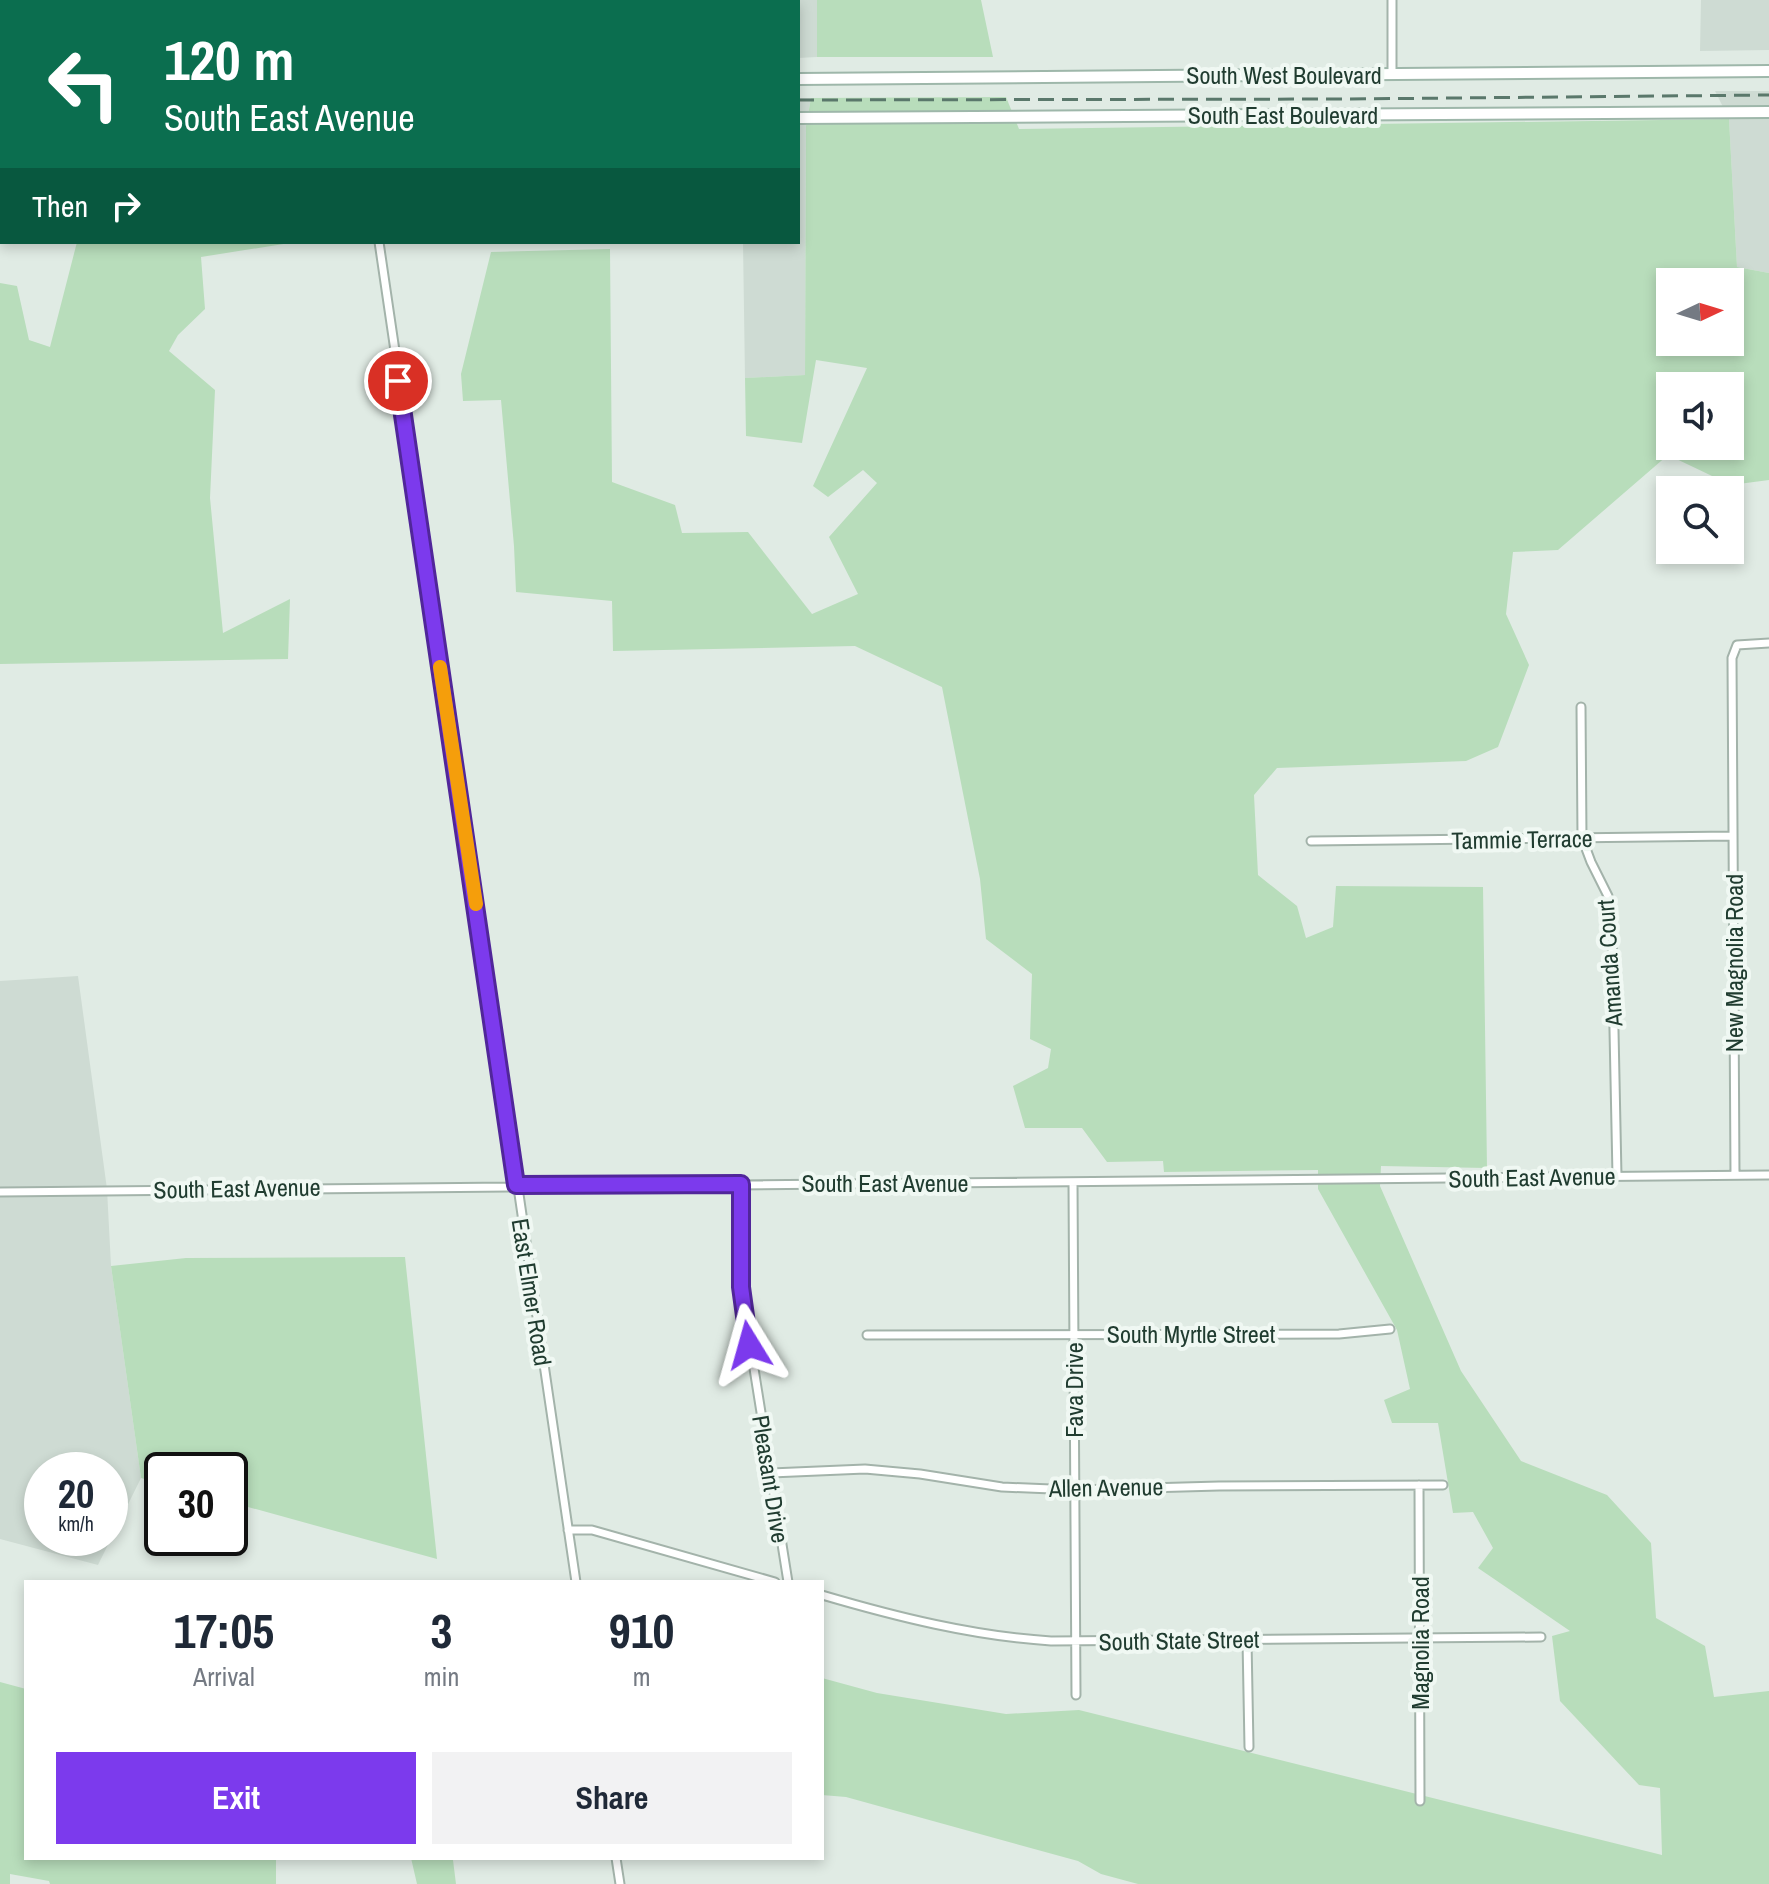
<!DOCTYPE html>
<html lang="en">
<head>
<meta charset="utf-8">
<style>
  body { margin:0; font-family:"Archivo Narrow",sans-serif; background:#f2f2f3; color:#1f2937; height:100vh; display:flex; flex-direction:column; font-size:30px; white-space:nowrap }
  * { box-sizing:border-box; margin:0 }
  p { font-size:26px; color:#747a83 }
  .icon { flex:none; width:44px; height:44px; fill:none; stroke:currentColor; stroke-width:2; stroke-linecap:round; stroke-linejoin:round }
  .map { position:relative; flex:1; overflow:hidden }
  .sheet { position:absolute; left:24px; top:1580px; width:800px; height:280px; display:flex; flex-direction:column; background:#fff; border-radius:0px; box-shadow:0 4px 12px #0003 }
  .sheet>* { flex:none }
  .guide { position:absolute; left:0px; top:0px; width:800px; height:244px; box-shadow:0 4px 12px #0003; background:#0b6e4f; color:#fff; overflow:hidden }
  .needle { width:52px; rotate:86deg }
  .fabs { position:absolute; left:1656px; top:268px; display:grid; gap:16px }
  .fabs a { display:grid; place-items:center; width:88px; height:88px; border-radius:0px; background:#fff; box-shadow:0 4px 12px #0003; font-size:40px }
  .speed { position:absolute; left:24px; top:1452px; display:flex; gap:16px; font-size:40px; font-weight:700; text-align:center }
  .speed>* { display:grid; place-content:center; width:104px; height:104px; border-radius:50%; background:#fff; box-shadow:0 4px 12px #0003; line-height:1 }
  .speed small { font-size:20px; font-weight:400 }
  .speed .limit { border:4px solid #111; border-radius:12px; background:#fff; color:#111 }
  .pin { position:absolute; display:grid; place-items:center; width:68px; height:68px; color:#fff; margin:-34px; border:4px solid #fff; border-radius:50%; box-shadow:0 2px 8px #0007 }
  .me { position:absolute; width:88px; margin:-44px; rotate:352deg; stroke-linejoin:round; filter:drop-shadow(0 0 6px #0008) }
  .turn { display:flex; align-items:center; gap:28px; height:168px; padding:0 32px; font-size:36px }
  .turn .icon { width:104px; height:104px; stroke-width:2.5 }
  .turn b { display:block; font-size:56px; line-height:68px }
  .then { display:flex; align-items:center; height:76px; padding:0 32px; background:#0003; gap:16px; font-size:30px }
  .eta { display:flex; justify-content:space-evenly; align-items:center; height:136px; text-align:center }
  .eta b { font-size:48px; font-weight:700; line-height:56px }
  .cta { display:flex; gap:16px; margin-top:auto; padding:16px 32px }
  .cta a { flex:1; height:92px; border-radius:0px; background:#7c3aed; color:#fff; font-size:32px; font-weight:700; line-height:92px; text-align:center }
  .cta a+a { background:#f2f2f3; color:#1f2937 }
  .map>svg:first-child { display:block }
</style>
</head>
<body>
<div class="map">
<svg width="1769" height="1884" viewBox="0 0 1769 1884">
  <rect width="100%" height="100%" fill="#e0ebe4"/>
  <!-- built -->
  <path fill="#cedbd3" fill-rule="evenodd" d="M0,0H261L2,2V61Z
    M745,0H817V57L798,58V2Z
    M1701,0H1769V50L1700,51Z
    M1715,91H1769V273L1737,267L1729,119Z
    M798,98H811L806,126L805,375L745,378L743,242H798Z
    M78,976L107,1189L111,1266L141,1478L98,1565L0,1539V981ZM42,1470H110V1538H42Z"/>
  <!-- green -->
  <path fill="#b8ddbb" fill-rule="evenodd" d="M817,0H981L993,57H817Z
    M1006,97L1019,129L1729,119L1737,267L1769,273V480L1731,485L1668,455L1558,550L1513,552L1506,614L1529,665L1498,747L1466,761L1277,768L1254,795L1258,875L1297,906L1306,938L1333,927L1336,886L1483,887L1487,1168L1381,1166L1380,1186L1461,1371L1521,1461L1607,1495L1651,1543L1656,1618L1705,1646L1714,1697L1769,1691V1884H1138L1101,1874L1078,1861L846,1797L822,1795V1678L877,1693L1006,1714L1079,1710L1662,1855L1660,1788L1639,1785L1560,1701L1552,1636L1570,1631L1478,1568L1493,1548L1473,1512L1453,1513L1438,1423H1392L1384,1400L1410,1389L1397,1330L1318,1189V1170L1164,1172L1163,1161L1107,1162L1082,1128H1025L1013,1086L1048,1068L1051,1049L1030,1039L1032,974L986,939L980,879L942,687L855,646L613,651L612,601L516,592L514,546L501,400L463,401L461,374L491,252L610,249L612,482L675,505L682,533L748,532L812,614L858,594L829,537L877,483L863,470L828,497L813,486L867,368L816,360L802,443L746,436L745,378L805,375L806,126L811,98ZM1670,282H1730V342H1670ZM1670,386H1730V446H1670Z
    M77,242H296L201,257L205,309L178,335L169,351L215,390L210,498L223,633L290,599L288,659L0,664V283L17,286L29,340L50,347Z
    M405,1257L437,1559L230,1502V1470H162V1484L141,1478L111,1266L186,1258Z
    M0,1682L26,1689V1858H276V1884H50L49,1881L10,1874V1884H0Z
    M411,1858L453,1860L456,1884H417Z"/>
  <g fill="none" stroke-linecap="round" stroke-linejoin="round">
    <!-- minor casing -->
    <g stroke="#a3b3aa" stroke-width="11">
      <path id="minor" d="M342,0L343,2
        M1392,74V0
        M379,242L576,1582
        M1581,707L1582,838L1591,862L1608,896L1612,933L1617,1176
        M1311,841L1733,836
        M1735,1175L1732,658L1737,645L1769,643
        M1073,1182L1076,1695
        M741,1184V1287L788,1582
        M0,1192L1769,1175
        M867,1335L1339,1334L1390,1329
        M771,1473L865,1469L920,1474L1002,1487L1075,1490L1219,1486L1443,1485
        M1419,1485L1420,1801
        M568,1530H592L775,1582
        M822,1595C897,1617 973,1636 1051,1641L1541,1637
        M1247,1640L1249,1747
        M616,1858L620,1884"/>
    </g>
    <!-- secondary casing -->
    <g stroke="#9eb7aa" stroke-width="14">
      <path id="secondary" d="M798,79L1769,71
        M0,84H2
        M798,118L1769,112
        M0,126H2"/>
    </g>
    <!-- minor -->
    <use href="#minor" stroke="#fff" stroke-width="7"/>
    <!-- secondary -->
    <use href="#secondary" stroke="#fff" stroke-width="10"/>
    <!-- rail -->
    <path stroke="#5a786b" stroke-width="3" stroke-dasharray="16 8" stroke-linecap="butt" d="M427,0L428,2
      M798,100L1349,99L1769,95
      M0,105H2"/>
  </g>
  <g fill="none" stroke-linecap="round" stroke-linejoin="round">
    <!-- route casing -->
    <g stroke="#51269a" stroke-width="20">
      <path id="route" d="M398,381L516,1185L741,1184V1287L749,1345"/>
    </g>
    <!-- route -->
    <use href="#route" stroke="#7c3aed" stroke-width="14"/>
    <!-- slow -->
    <path stroke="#f59e0b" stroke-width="14" d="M440,667L476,904"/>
  </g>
  <g text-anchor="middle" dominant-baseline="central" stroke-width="8" stroke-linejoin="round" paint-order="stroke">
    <!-- street labels -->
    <g font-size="24" fill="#203c30" stroke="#f0f8f3">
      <text x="1284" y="75">South West Boulevard</text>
      <text x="1283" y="115">South East Boulevard</text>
      <text transform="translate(1522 839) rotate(-1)">Tammie Terrace</text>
      <text transform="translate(1609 963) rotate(-94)">Amanda Court</text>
      <text transform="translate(1734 963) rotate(-90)">New Magnolia Road</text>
      <text transform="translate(1532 1177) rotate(-1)">South East Avenue</text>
      <text x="885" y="1183">South East Avenue</text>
      <text transform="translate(237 1188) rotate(-1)">South East Avenue</text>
      <text transform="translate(532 1292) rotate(81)">East Elmer Road</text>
      <text x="1191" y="1334">South Myrtle Street</text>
      <text transform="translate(1074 1390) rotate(-90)">Fava Drive</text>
      <text transform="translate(771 1479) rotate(81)">Pleasant Drive</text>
      <text transform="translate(1106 1487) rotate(-1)">Allen Avenue</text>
      <text transform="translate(1179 1640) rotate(-1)">South State Street</text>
      <text transform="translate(1420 1643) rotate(-90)">Magnolia Road</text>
    </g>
  </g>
</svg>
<div class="fabs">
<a><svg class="needle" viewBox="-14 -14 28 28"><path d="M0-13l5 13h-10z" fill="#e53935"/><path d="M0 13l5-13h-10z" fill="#747a83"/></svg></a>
<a><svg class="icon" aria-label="sound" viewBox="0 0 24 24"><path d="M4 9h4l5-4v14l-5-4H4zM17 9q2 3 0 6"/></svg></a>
<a><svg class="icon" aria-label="search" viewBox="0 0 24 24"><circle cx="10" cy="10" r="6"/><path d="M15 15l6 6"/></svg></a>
</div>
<div class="speed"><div>20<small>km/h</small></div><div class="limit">30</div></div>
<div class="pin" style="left:398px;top:381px;background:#d93025"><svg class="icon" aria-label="arrive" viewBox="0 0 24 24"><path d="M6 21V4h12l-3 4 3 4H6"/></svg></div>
<svg class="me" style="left:749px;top:1345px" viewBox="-20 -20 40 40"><path d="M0-17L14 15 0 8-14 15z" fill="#7c3aed" stroke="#fff" stroke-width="4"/></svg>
<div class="guide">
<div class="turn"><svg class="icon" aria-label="left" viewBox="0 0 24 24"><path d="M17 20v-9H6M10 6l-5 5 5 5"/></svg><div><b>120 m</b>South East Avenue</div></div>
<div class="then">Then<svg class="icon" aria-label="right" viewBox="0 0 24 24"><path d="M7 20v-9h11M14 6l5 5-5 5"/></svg></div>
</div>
<section class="sheet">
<div class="eta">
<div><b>17:05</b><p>Arrival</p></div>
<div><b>3</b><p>min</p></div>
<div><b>910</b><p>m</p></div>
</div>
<div class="cta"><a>Exit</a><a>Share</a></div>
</section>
</div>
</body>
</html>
